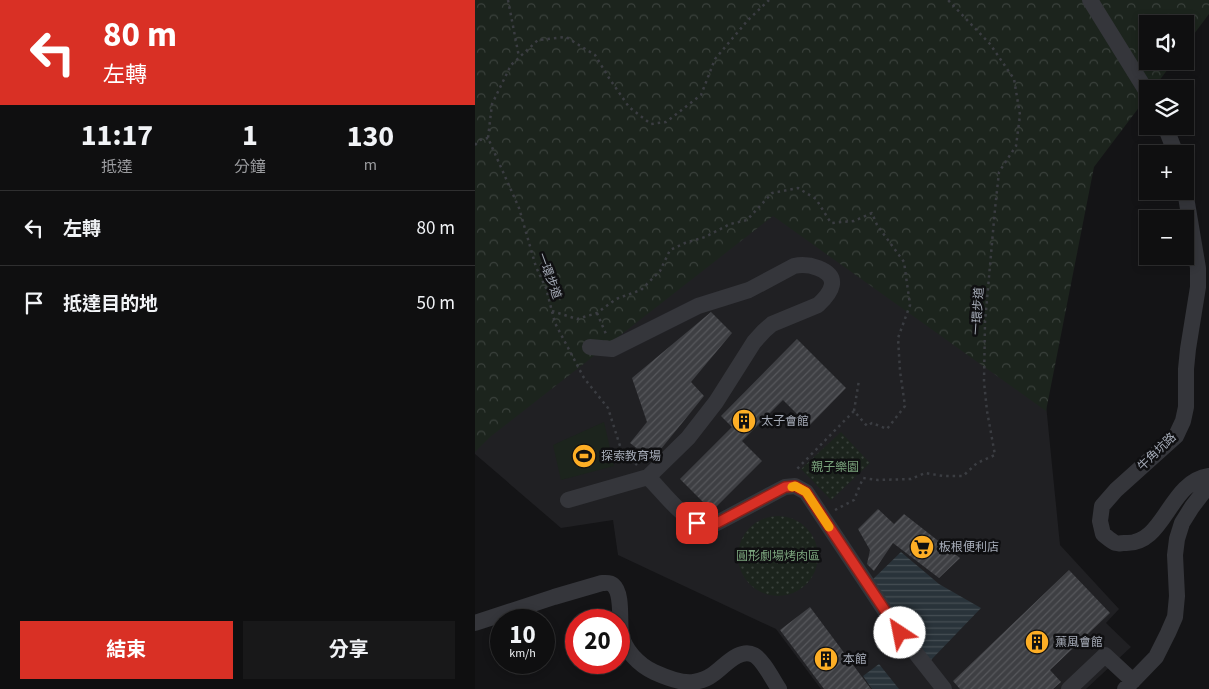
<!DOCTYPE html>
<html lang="zh-TW">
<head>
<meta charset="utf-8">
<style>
  body { margin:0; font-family:"Source Sans 3","Noto Sans TC",sans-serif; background:#181819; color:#f1f3f6; height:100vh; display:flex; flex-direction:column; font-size:19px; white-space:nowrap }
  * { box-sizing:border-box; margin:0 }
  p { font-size:16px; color:#9b9c9f }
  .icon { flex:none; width:28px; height:28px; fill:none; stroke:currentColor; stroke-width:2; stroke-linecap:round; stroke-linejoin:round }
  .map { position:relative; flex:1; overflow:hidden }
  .drawer { display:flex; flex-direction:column; background:#0f0f10; width:475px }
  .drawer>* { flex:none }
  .hud { background:#d93025; color:#fff; overflow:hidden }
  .controls { position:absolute; left:664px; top:15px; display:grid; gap:10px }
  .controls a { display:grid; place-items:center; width:55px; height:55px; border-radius:0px; background:#0f0f10; box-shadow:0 2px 8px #0003,0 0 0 1px #2f2f30; font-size:25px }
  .speed { position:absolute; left:15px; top:609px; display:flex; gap:10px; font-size:25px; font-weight:700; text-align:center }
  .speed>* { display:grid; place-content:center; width:65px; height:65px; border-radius:50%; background:#0f0f10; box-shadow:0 2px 8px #0003,0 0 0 1px #2f2f30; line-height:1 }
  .speed small { font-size:12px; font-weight:400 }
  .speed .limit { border:8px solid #d22; background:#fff; color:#111 }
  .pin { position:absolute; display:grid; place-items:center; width:42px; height:42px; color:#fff; margin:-21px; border-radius:10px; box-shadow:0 2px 8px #0006 }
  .me { position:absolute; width:55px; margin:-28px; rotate:326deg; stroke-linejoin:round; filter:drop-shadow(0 0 4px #0008) }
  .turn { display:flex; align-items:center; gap:18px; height:105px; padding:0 20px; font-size:22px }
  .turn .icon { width:65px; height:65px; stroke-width:2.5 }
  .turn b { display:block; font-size:35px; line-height:42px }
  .eta { display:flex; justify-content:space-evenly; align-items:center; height:85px; text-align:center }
  .eta b { font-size:30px; font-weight:700; line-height:35px }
  .primary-button { display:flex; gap:10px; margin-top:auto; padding:10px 20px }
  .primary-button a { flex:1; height:58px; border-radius:0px; background:#d93025; color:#fff; font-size:20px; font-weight:700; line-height:58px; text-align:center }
  .primary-button a+a { background:#181819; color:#f1f3f6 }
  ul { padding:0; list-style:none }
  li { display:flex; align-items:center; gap:15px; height:75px; padding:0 20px; border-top:1px solid #2f2f30 }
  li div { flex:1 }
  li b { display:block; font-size:19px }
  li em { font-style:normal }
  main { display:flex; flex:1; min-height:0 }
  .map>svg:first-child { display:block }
</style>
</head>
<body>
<main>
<section class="drawer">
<div class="hud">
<div class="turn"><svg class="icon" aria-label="left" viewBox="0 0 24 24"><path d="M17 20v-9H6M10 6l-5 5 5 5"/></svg><div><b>80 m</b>左轉</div></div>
</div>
<div class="eta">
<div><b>11:17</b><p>抵達</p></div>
<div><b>1</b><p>分鐘</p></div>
<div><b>130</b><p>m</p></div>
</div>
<ul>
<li><svg class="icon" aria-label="left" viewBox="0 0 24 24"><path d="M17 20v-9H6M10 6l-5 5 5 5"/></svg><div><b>左轉</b></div><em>80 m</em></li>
<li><svg class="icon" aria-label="arrive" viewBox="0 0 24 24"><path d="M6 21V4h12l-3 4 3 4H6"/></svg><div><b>抵達目的地</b></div><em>50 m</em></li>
</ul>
<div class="primary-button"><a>結束</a><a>分享</a></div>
</section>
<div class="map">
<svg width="734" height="689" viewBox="0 0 734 689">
  <defs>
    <pattern id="green-dots" width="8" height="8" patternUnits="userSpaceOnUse" patternTransform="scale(1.25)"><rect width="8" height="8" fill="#1c241d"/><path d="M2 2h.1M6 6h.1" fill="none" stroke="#3a413c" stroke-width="1.8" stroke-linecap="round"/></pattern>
    <pattern id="forest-crowns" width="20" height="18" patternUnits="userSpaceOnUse" patternTransform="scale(1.25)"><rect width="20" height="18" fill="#1c241d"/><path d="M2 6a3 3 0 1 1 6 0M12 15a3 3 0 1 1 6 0" fill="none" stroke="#3a413c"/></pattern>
    <pattern id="water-rules" width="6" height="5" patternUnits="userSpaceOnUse" patternTransform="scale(1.25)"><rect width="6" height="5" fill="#29333a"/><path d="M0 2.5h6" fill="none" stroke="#454e54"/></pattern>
    <pattern id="building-hatch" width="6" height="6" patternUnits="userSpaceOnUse" patternTransform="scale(1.25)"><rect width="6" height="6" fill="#3e3f43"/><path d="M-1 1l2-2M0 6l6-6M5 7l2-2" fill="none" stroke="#57585c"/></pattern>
  </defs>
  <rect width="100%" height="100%" fill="#141416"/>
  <!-- built -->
  <path fill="#202023" d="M0,0L559,284L585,545L644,609L631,623L656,647L611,689H346L301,629L143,555L138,520L86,528L0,454Z"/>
  <!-- green -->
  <path fill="url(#green-dots)" d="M366,432L395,463L356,500L326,469Z
    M263 556a40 40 0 1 1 80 0a40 40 0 1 1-80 0Z"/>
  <!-- forest -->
  <path fill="url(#forest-crowns)" d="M0,0H734V14L710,46V24H672V61H699L619,167L571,411L298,216L15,437L0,452Z"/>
  <!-- pitch -->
  <path fill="#1c241d" d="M129,422L139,466L86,480L78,445Z"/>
  <!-- water -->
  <path fill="url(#water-rules)" d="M426,552L464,584L506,608L456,660L439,643L397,580Z
    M404,664L424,689H397L388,676Z"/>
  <!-- building -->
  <path fill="url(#building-hatch)" d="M236,312L257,333L216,382L229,396L177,460L155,443L172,422L157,378Z
    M322,339L371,388L334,426L308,400L267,441L287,461L237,511L205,479L257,427L246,416Z
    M403,509L419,524L429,514L485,558L464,578L418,543L399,571L392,564L395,550L383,529Z
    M594,570L635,613L575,670L586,682L578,689H485L478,681Z
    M335,607L396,689H349L305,630Z"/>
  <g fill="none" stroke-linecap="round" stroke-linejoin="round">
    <!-- path -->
    <path stroke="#3b3d42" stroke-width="2.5" stroke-dasharray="2.5 4" stroke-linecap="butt" d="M33,0L44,57
      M0,145L5,140L13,138
      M77,311L102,319L122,313L141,299L166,290L185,271L195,250L210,243L230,237L255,224L272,220L297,193L323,188L341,199L356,223L379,221L397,213L402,225L429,262L435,305L423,338L425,371L430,406L412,429L397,423L392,426L379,411L320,471
      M122,313L131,334
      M379,411L384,380
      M162,465L146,449L133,408L109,378L80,323L71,288L61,267L44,208L13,138L17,104L36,65L63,40L91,37L120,55L134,78L154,107L176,124L191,122L226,95L240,59L273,20L294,0
      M360,510L379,500L388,478L403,480L436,479L450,473L468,476H488L502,463L520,455L512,411L509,382L510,322L520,209L524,172L541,146L545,115L539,79L515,44L473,0"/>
    <!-- minor -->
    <path stroke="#35363b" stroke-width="16" d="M615,0L672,92
      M690,126L701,154
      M710,191L723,268V287L713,349L711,369V407L708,421L701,436L641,490L627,506L625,521L628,534C632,537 637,542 641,543C644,544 646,543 649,543C690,546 693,482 734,476
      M173,477C186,490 205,515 222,523C229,526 235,525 242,523L310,487L320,486L331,492L425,633L469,689
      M93,500L173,477L213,438L241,402L279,342L289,331L297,324L343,305C357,292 366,277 343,268C335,265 328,264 319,266L274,290L223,306L137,349L115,347
      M0,623L79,597L127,583C131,583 135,582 138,585C148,593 144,621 146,633C149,650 164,665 179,672C190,677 207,684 219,682C225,681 233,678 237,675C248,668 264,647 279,655C288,660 298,680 304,689
      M594,689L630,655L658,681
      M650,689L681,657L693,633L700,617L702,596L700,555L702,539L707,523L717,507L734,485"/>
  </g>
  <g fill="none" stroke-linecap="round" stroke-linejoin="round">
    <!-- route casing -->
    <g stroke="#8d1f18" stroke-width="12">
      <path id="route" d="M222,523L232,526L242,523L310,487L320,486L331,492L425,633"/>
    </g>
    <!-- route -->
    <use href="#route" stroke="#d93025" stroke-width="9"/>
    <!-- slow -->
    <path stroke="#f59e0b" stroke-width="9" d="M317,487L320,486L331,492L354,527"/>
  </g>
  <!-- icons -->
  <defs>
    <g id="building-disc" transform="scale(1.25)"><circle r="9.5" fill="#fdae25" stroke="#0f0f11"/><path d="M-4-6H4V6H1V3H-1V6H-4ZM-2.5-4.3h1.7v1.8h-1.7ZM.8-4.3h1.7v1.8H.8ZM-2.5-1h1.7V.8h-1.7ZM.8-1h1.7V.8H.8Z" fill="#111"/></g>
    <g id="stadium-disc" transform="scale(1.25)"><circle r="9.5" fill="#fdae25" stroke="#0f0f11"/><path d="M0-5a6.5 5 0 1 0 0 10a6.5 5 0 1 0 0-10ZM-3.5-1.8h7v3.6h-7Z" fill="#111"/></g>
    <g id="supermarket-disc" transform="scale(1.25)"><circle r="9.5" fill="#fdae25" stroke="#0f0f11"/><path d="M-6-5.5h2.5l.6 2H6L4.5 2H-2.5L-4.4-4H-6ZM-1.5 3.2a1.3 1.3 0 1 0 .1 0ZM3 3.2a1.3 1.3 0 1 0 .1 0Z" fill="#111"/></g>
  </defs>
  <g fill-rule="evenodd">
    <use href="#building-disc" x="269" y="421"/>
    <use href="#stadium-disc" x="109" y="456"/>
    <use href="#supermarket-disc" x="447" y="547"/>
    <use href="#building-disc" x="562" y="642"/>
    <use href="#building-disc" x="351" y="659"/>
  </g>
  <g text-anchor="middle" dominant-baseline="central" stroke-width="5" stroke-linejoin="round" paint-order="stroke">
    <!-- street labels -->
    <g font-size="12" fill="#a5abb7" stroke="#0f0f11">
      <text transform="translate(74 276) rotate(70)">一環步道</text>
      <text transform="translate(503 311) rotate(-86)">一環步道</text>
      <text transform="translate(682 452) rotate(-44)">牛角坑路</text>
    </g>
    <!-- poi labels -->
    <g font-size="12" fill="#a5abb7" stroke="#0f0f11" text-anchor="start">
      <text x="286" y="421">太子會館</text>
      <text x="126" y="456">探索教育場</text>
      <text x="464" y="547">板根便利店</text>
      <text x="580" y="642">薰風會館</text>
      <text x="368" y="659">本館</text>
    </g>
    <!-- park labels -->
    <g font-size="12" fill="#7aa37c" stroke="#0f0f11">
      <text x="360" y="467">親子樂園</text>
      <text x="303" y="556">圓形劇場烤肉區</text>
    </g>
  </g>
</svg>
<div class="controls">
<a><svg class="icon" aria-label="sound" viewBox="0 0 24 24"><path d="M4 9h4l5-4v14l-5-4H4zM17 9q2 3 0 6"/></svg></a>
<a><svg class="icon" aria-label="layers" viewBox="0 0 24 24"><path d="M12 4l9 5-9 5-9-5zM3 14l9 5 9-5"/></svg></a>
<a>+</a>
<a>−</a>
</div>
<div class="speed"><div>10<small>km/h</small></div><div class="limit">20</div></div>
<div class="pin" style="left:222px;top:523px;background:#d93025"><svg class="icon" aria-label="arrive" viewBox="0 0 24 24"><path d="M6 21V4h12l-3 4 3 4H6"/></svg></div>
<svg class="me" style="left:425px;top:633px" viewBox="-20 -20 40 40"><circle r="19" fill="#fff"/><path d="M0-13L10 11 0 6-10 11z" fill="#d93025"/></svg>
</div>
</main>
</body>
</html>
